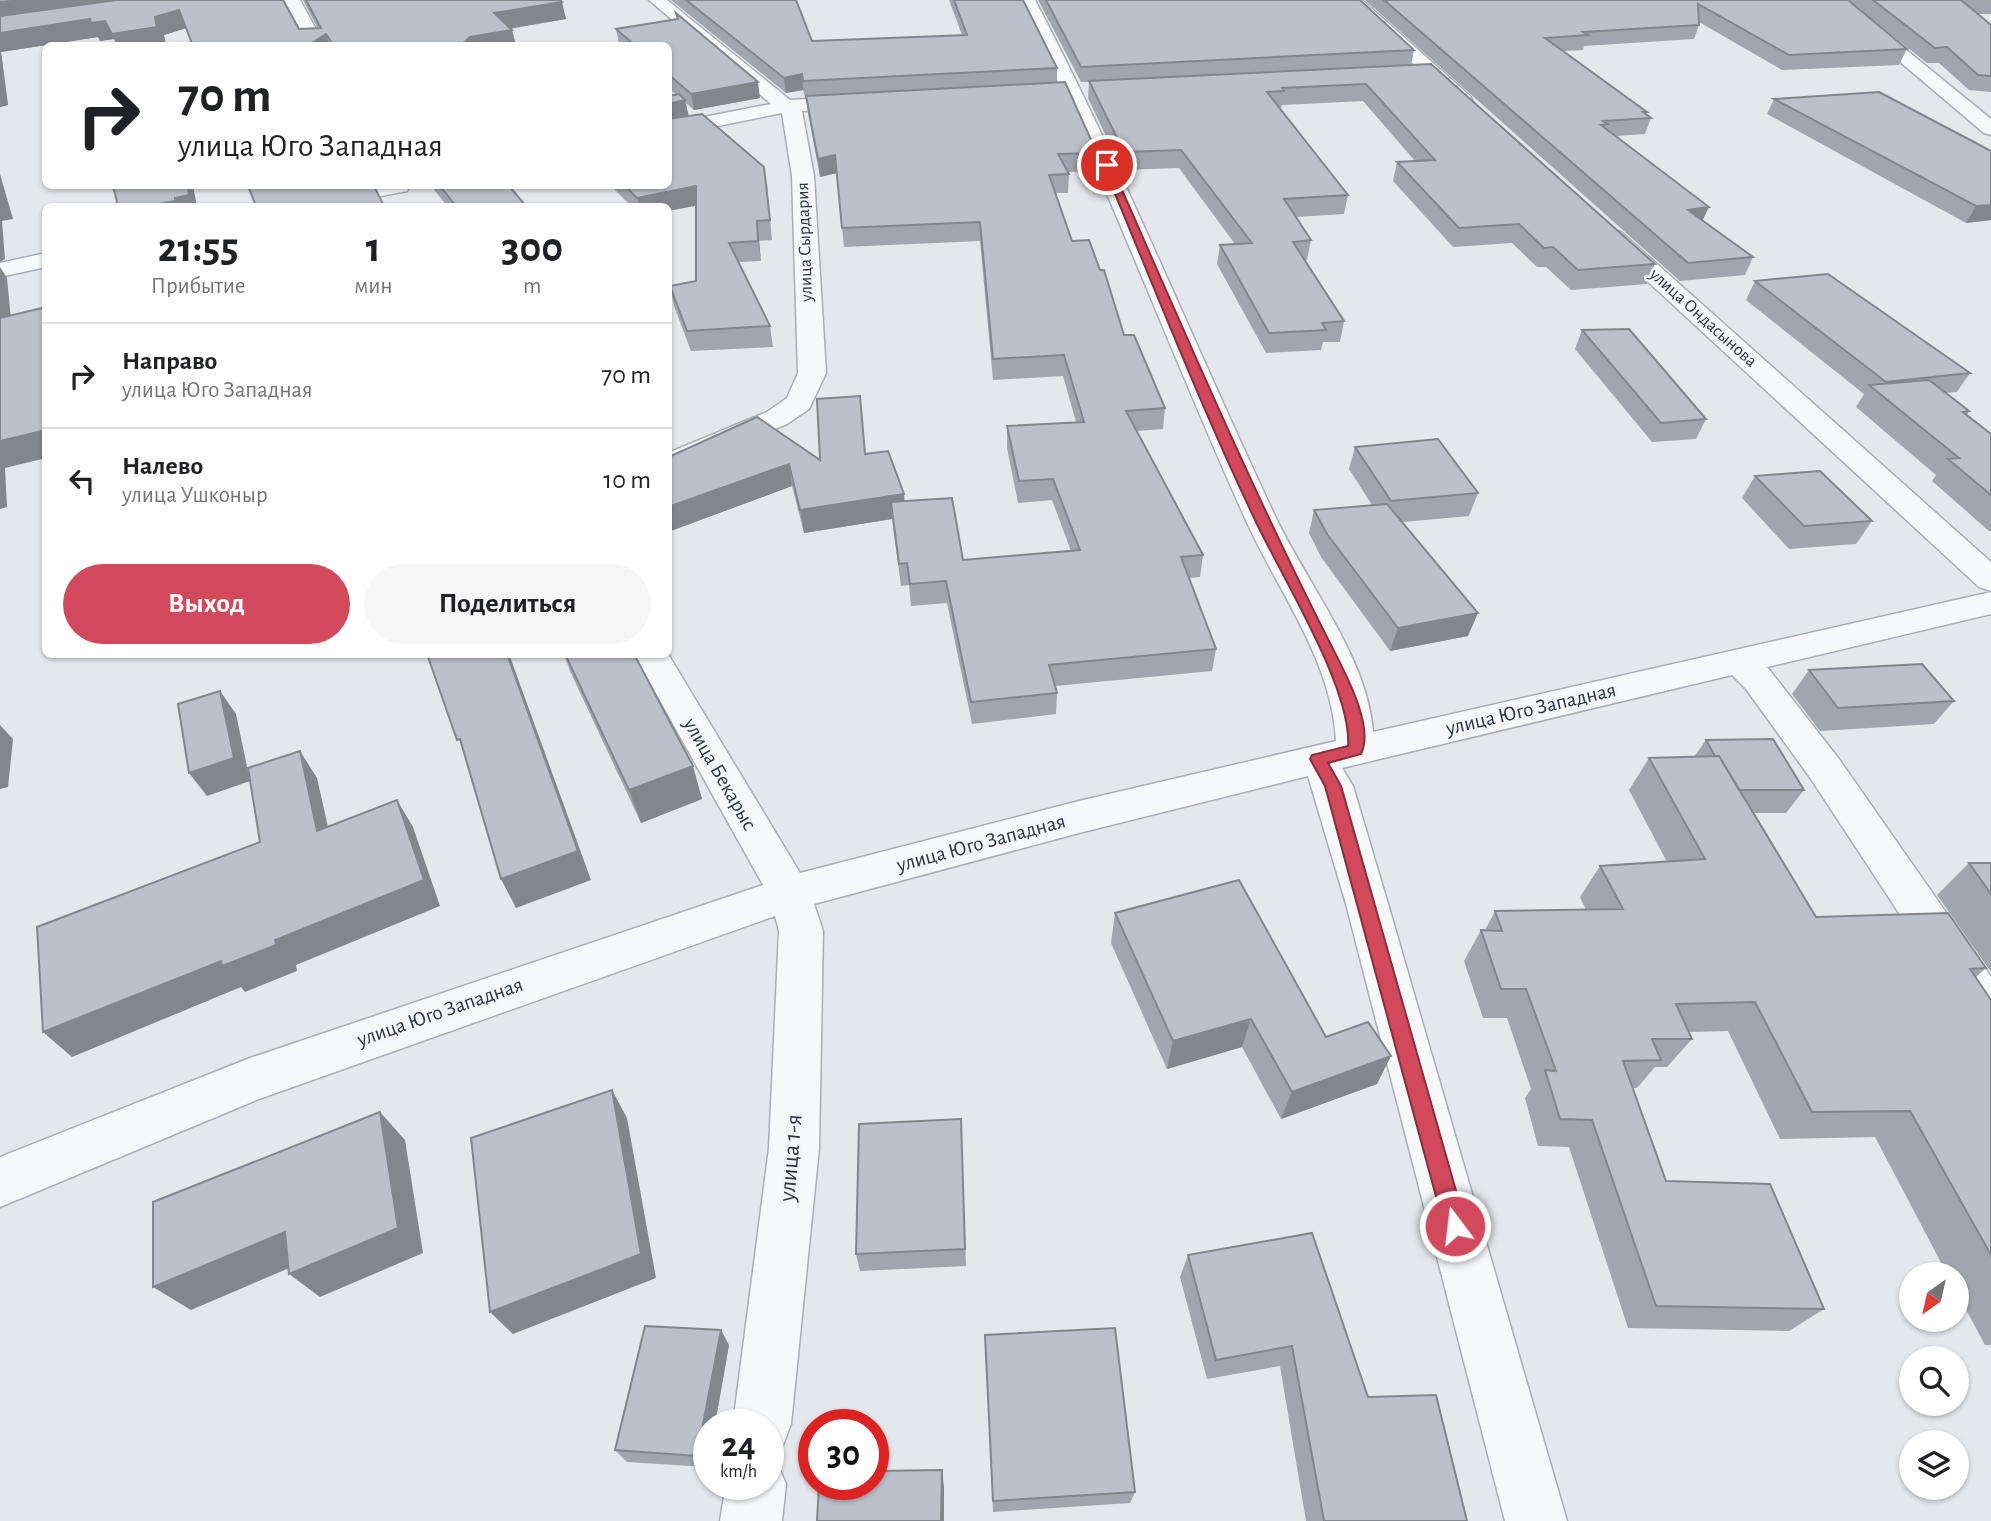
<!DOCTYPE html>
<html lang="ru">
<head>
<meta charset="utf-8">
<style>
  body { margin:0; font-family:"Alegreya Sans",sans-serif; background:#f6f6f6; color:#202124; height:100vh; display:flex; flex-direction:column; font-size:26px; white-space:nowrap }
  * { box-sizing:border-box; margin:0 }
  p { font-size:23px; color:#757577 }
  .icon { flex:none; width:38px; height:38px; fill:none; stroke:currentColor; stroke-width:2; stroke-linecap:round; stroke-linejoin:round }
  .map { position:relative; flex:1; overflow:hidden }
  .details { position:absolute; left:42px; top:203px; width:630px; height:455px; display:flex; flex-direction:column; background:#fff; border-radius:10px; box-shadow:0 2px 5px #0004 }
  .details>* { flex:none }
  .guide { position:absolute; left:42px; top:42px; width:630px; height:147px; border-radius:10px; box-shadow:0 2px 5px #0004; background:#fff; color:#202124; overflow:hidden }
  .needle { width:46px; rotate:214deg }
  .buttons { position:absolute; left:1899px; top:1262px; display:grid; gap:14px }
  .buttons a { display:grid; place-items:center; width:70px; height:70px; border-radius:50%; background:#fff; box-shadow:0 2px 5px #0004; font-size:35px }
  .speed { position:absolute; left:693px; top:1409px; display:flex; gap:14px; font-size:35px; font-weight:700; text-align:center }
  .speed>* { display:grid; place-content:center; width:91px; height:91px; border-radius:50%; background:#fff; box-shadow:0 2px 5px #0004; line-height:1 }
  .speed small { font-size:18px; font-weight:400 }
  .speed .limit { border:10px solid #d22; background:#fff; color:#111 }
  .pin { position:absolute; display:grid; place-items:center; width:60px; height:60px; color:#fff; margin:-30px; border:4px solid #fff; border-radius:50%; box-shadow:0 2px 7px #0007 }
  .me { position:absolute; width:77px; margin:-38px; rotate:345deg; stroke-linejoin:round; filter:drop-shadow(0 0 5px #0008) }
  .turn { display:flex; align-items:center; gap:24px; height:147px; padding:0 21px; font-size:32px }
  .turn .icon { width:91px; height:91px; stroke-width:2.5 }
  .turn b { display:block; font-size:49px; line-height:60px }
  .eta { display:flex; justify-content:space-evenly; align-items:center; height:119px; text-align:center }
  .eta b { font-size:42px; font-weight:700; line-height:49px }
  .button { display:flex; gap:14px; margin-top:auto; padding:14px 21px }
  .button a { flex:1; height:80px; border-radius:42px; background:#d1495b; color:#fff; font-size:28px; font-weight:700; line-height:80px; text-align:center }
  .button a+a { background:#f6f6f6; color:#202124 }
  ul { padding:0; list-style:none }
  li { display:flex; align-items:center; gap:21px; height:105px; padding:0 21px; border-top:2px solid #e0e0e0 }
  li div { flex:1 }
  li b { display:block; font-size:26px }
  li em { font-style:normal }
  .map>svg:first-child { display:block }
</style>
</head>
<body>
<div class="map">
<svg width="1991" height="1521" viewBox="0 0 1991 1521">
  <rect width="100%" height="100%" fill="#e4e7ec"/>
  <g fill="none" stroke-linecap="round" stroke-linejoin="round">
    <!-- street casing -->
    <g stroke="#a9aeb7" stroke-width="3">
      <path id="street" d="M284,0H300L325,46H308Z
        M649,0H667L790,100L860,96L869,102L860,108L802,111L814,176L826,373L809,409L787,424L668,473V453L767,412L787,398L798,373L792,176L782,113L668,136V124L771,104Z
        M1019,0H1035C1123,168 1194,344 1275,516C1306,582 1368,658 1373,732L1991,592V614L1767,667L1839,759L1991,977V1035L1975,1029L1811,779L1746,689L1732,675L1342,768L1353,786L1388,904L1567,1521H1505L1346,904L1308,776L1079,833L814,904L823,931L819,1148L791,1424L783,1445L768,1450V1424H733L769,1148L779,931L775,916L259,1099L0,1207V1157L250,1058L763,885L634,654H668L800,873L1079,801L1336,741C1332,659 1276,589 1244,516C1167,345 1102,169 1019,0Z
        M1345,0H1362L1470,96L1472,100L1470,104H1456Z
        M1827,0H1845L1991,119V135L1984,133Z
        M369,186H410L407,191L329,206H288L291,201Z
        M1613,230L1621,232L1991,562V591L1979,587L1605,242L1602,237Z
        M46,253V267L0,277V263Z
        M768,1459L777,1463L786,1484L782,1521H720L726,1484H768Z"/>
    </g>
    <!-- street -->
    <use href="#street" fill="#f7f8fa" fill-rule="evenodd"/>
  </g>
  <!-- wall -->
  <path fill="#a1a5ae" d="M0,0L299,29H318L303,0H560L566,19L510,29L512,30L516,46H193L186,28L164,35L166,45L114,39L100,41L98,37L1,52L8,105L0,107Z
    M671,0H796L812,41L962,35L949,0H1023L1057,68V83L1097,153L1096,171L1068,172L1069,174L1068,193H1056L1072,241L1165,408L1163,429L1137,431L1203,555L1200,577L1189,578L1216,649L1212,671L1055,686L1057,693L1056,714L972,724L947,603L911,606L909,585L901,586L892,519L804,533L792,486L668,532V451L671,456L820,460L865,454L905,501L963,560L1071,551L1052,500L1018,503L1007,448V426L1076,422L1063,376L993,380L980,241L844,247L837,173L820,177L808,113L806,97H805L803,90L786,93Z
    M1038,0H1360L1414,50L1411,65L1431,64L1655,264L1647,284L1571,290L1546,267H1537L1512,243L1453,247L1393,181L1397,162L1415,161L1363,101L1282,105L1281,108H1280L1348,195L1344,214L1296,217L1311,240L1307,260H1305L1344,321L1340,342H1323L1321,350L1266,353L1217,264L1220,245L1235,244L1179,168L1122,170L1088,98L1089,82H1081Z
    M1365,0H1848L1907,49L1899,65L1782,70L1699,22V25L1694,39L1584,46L1583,50L1564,51L1647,112L1646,114L1651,118L1645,134L1616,136L1703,220L1753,257L1745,275L1680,281Z
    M1848,0H1991V14H1978L1991,25V92L1969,90L1939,63H1927Z
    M676,13L760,98L694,110L686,103L688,116L767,185L772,240L759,241L761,261L739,262L770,326L773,347L691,351L674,306L670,286L696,281V205L668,211V206H631L611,186H668L677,95L668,88V46H621L619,44L616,29L677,19Z
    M1774,99L1991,151V220L1966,223L1767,114Z
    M431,186H509L526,206H447Z
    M1755,281L1970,373L1957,392L1946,393L1969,411L1967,415L1991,434V531H1989L1932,481L1936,475L1856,407L1864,394L1746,300Z
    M1582,330L1706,419L1696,439L1652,442L1575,349Z
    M1355,447L1478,493L1469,516L1403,522L1468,636L1390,651L1321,557L1309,533L1314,510L1372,505L1349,469Z
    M1755,476L1872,521L1856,544L1789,549L1742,498Z
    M564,654H634L702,799L641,823L570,671Z
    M1809,670L1954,701L1934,724L1820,731L1792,694Z
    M1706,740L1804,790L1786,813H1753L1816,917L1986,968L1976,977L1991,1000V1345H1985L1956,1291V1274H1947L1875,1137L1780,1139L1728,1031L1689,1032L1692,1039L1667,1067H1655L1637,1088H1633L1666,1181L1824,1309L1789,1331L1628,1328L1569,1147L1538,1146L1525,1098L1531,1089L1507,1018H1483L1464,961L1481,930H1485L1495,911L1586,910L1580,897L1600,866L1667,862L1629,790L1649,758L1694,757Z
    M1969,863H1991V972L1937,895Z
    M1115,913L1326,1037L1377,1084L1281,1119L1242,1047L1167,1069L1111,943Z
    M961,1119L966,1266L860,1271L856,1254Z
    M1188,1255L1368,1397L1467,1521H1306L1280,1366L1207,1379L1180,1277Z
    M985,1335L1135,1492L1130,1503L993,1512Z
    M729,1345L715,1424H709V1456L707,1467L627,1462L615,1450Z"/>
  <!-- shaded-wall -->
  <path fill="#83868d" d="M10,0H140L0,20V1Z
    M562,2L566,19L499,30L494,13Z
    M179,10L187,28L164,35L166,45L117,46L114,39L100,41L98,37L1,52L8,105L0,107V33L90,19L105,21L155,17Z
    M512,30L516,46H460L470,37Z
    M326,34L330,46H307V45Z
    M802,74L803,90L786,93L784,78Z
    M758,82L760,98L694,110L691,94Z
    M685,100L689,117L668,122V104Z
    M835,155L837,173L820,177L818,159Z
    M0,174L13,219L2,221L5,259L0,262Z
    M188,186H193L197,206H148L175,198Z
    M276,186H360L290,198Z
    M696,186L700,205L668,211V206H639L637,198Z
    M1991,205V220L1966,223L1976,206Z
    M1709,207L1701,224L1688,210Z
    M757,221L761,261L758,241Z
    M0,267L7,278L13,341L0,322Z
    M46,430V458L5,468L7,507L0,509V441Z
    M789,464L792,486L668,532V507Z
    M904,494L906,517L891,502L892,519L804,533L800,510Z
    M1478,613L1468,636L1390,651L1398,628Z
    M507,654H509L591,880L516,908L501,879Z
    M220,691L236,714L250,781L207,796L189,773Z
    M0,725L13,739L8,787L0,789Z
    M300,751L317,778L335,858L317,831Z
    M693,766L702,799L641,823L629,790Z
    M397,800L413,827L440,906L296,965L297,971L245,992L241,987L72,1057L43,1032L275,940Z
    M1251,1019L1242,1047L1167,1069L1173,1041Z
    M1391,1056L1377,1084L1281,1119L1292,1092Z
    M612,1090L627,1118L656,1278L513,1334L490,1312Z
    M380,1112L405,1140L423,1253L320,1297L289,1274Z
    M285,1232L315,1257L191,1310L153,1287Z
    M721,1330L729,1345L715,1424H709V1456L707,1467L697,1456Z
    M942,1470L944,1487V1521H941Z"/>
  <!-- building -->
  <path fill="#bbc0ca" stroke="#83868d" stroke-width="2" d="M116,0H283L299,29L321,28L306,0H560L562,2L494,13L512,30L470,37L460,46H334L326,34L307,46H193L179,10L155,17L157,27L112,34L105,21L91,23L90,19L0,33V16Z
    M686,0H796L812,41L967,35L954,0H1023L1057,68L803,81L802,74L784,78Z
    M1046,0H1360L1414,50L1081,67Z
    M1384,0H1848L1907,49L1789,55L1698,4L1699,25L1583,32L1588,35L1545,38L1647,112H1643L1651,118L1603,121L1608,124L1601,125L1709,207L1688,210L1753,257L1688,263Z
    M1873,0H1961L1991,25V76L1978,75L1947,47L1935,48Z
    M676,13L758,82L691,94L668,74V46H636L616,29L678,19Z
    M1431,64L1655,264L1578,270L1553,247L1544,248L1519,224L1459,228L1397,162L1435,160L1366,84L1282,88L1284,91L1267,92L1348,195L1284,199L1311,240L1293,242L1344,321L1322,323L1326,330L1269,333L1220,245L1252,243L1181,150L1124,152L1089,81Z
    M1065,82L1097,153L1058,154L1069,174L1049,175L1072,241L1089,240L1100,270H1104L1124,335H1134L1165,408L1126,411L1203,555L1181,557L1216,649L1049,665L1057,693L971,702L946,581L910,584L907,563L899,564L891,502L952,498L963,560L1080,550L1053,479L1019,481L1007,426L1084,422L1064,355L993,359L980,222L842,228L835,155L818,159L806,96Z
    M1879,92L1991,151V205L1976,206L1774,99Z
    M679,94L685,100L668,104V96Z
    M702,114L764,167L770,220L757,221L758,241L729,243L770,326L687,331L670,286L696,281V186L637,198L625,186H668V119Z
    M113,186H188L189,195L175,198V201L148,206H118Z
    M248,186L321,188L332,186H374L384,206H256Z
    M440,186H509L526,206H463L462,205L456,206Z
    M1828,274L1970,373L1886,382L1755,281Z
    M46,307V430L0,441V318Z
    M1629,329L1706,419L1661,423L1582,330Z
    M1929,380L1969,411L1963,412L1991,434V495L1948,459L1959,458L1869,385Z
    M860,396L865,454L888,451L904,494L800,510L789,464L668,507V451L671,456L757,417L820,460L817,399Z
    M1438,439L1478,493L1391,501L1355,447Z
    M1820,471L1872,521L1804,526L1755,476Z
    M1387,504L1478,613L1398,628L1327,534L1314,510Z
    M427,654H507L578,851L501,879L460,739L457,740Z
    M565,654H634L693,766L629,790Z
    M1922,664L1954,701L1838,708L1809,670Z
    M220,691L234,758L189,773L178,704Z
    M1773,739L1804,790H1739L1719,756H1715L1706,740Z
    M300,751L317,831L397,800L424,880L275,940L276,945L222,966L221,961L43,1032L37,927L260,842L248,768Z
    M1719,756L1816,917L1948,913L1986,968L1970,969L1991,1000V1255L1910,1111L1812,1112L1755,1002L1676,1004L1692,1039H1652L1661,1060L1623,1061L1666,1181L1770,1184L1824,1309L1656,1306L1592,1120L1560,1119L1545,1070L1556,1071L1526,989H1501L1481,930L1502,931L1495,911L1623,909L1600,866L1705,859L1649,758Z
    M1969,863H1991V894Z
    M1239,880L1326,1037L1368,1022L1391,1056L1292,1092L1251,1019L1173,1041L1115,913Z
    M612,1090L641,1254L490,1312L471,1138Z
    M380,1112L398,1228L289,1274L285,1232L153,1287V1202Z
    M961,1119L965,1249L856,1254L859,1124Z
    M1312,1233L1368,1397L1436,1395L1467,1521H1324L1292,1346L1216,1360L1188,1255Z
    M645,1326L721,1330L697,1456L615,1450Z
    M1115,1328L1135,1492L993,1501L985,1335Z
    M942,1470L941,1521H817L819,1484H873V1471Z"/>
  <!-- route -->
  <path fill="#d1495b" stroke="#882f3b" stroke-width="2" d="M1107,163L1111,165C1182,326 1251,488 1331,645C1344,671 1375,726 1361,754L1328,763L1341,786L1466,1226L1463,1233L1455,1237L1448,1233L1444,1226L1325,786L1310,759L1312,755L1348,746C1352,689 1282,577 1256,522C1200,405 1153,284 1103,165Z"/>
  <g text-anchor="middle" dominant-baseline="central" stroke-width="5" stroke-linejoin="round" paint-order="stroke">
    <!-- far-street labels -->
    <g font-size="18" fill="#2b3445" stroke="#f4f6f9">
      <text transform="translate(805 242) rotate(-92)">улица Сырдария</text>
      <text transform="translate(1703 318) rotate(42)">улица Ондасынова</text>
    </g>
    <!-- street labels -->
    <g font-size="21" fill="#2b3445" stroke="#f4f6f9">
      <text transform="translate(1531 709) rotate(-13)">улица Юго Западная</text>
      <text transform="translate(720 774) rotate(60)">улица Бекарыс</text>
      <text transform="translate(981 843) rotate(-15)">улица Юго Западная</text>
      <text transform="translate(440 1012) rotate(-19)">улица Юго Западная</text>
    </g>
    <!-- near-street labels -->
    <g font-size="24" fill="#2b3445" stroke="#f4f6f9">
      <text transform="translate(791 1158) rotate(-85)">улица 1-я</text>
    </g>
  </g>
</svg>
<div class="buttons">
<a><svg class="needle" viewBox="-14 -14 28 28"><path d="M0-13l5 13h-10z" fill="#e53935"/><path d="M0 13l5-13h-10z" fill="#757577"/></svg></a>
<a><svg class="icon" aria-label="search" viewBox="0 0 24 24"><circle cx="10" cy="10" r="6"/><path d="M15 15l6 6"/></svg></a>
<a><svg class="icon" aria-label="layers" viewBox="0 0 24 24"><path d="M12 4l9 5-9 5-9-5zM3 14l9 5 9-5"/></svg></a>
</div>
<div class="speed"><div>24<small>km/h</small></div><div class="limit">30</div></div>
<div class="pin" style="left:1107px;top:165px;background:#d93025"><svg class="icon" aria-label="arrive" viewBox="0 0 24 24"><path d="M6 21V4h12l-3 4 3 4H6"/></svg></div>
<svg class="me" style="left:1455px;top:1226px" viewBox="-20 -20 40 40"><circle r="17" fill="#d1495b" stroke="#fff" stroke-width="3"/><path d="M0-11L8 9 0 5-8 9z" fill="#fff"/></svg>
<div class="guide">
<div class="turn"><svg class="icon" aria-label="right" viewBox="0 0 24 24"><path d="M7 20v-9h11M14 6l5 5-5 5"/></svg><div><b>70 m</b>улица Юго Западная</div></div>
</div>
<section class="details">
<div class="eta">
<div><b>21:55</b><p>Прибытие</p></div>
<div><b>1</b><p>мин</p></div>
<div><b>300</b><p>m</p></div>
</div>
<ul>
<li><svg class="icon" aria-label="right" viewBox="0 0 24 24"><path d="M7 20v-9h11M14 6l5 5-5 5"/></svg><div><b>Направо</b><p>улица Юго Западная</p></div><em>70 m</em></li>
<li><svg class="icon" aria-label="left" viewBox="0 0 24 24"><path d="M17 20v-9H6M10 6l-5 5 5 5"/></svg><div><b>Налево</b><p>улица Ушконыр</p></div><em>10 m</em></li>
</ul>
<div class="button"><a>Выход</a><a>Поделиться</a></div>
</section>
</div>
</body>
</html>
